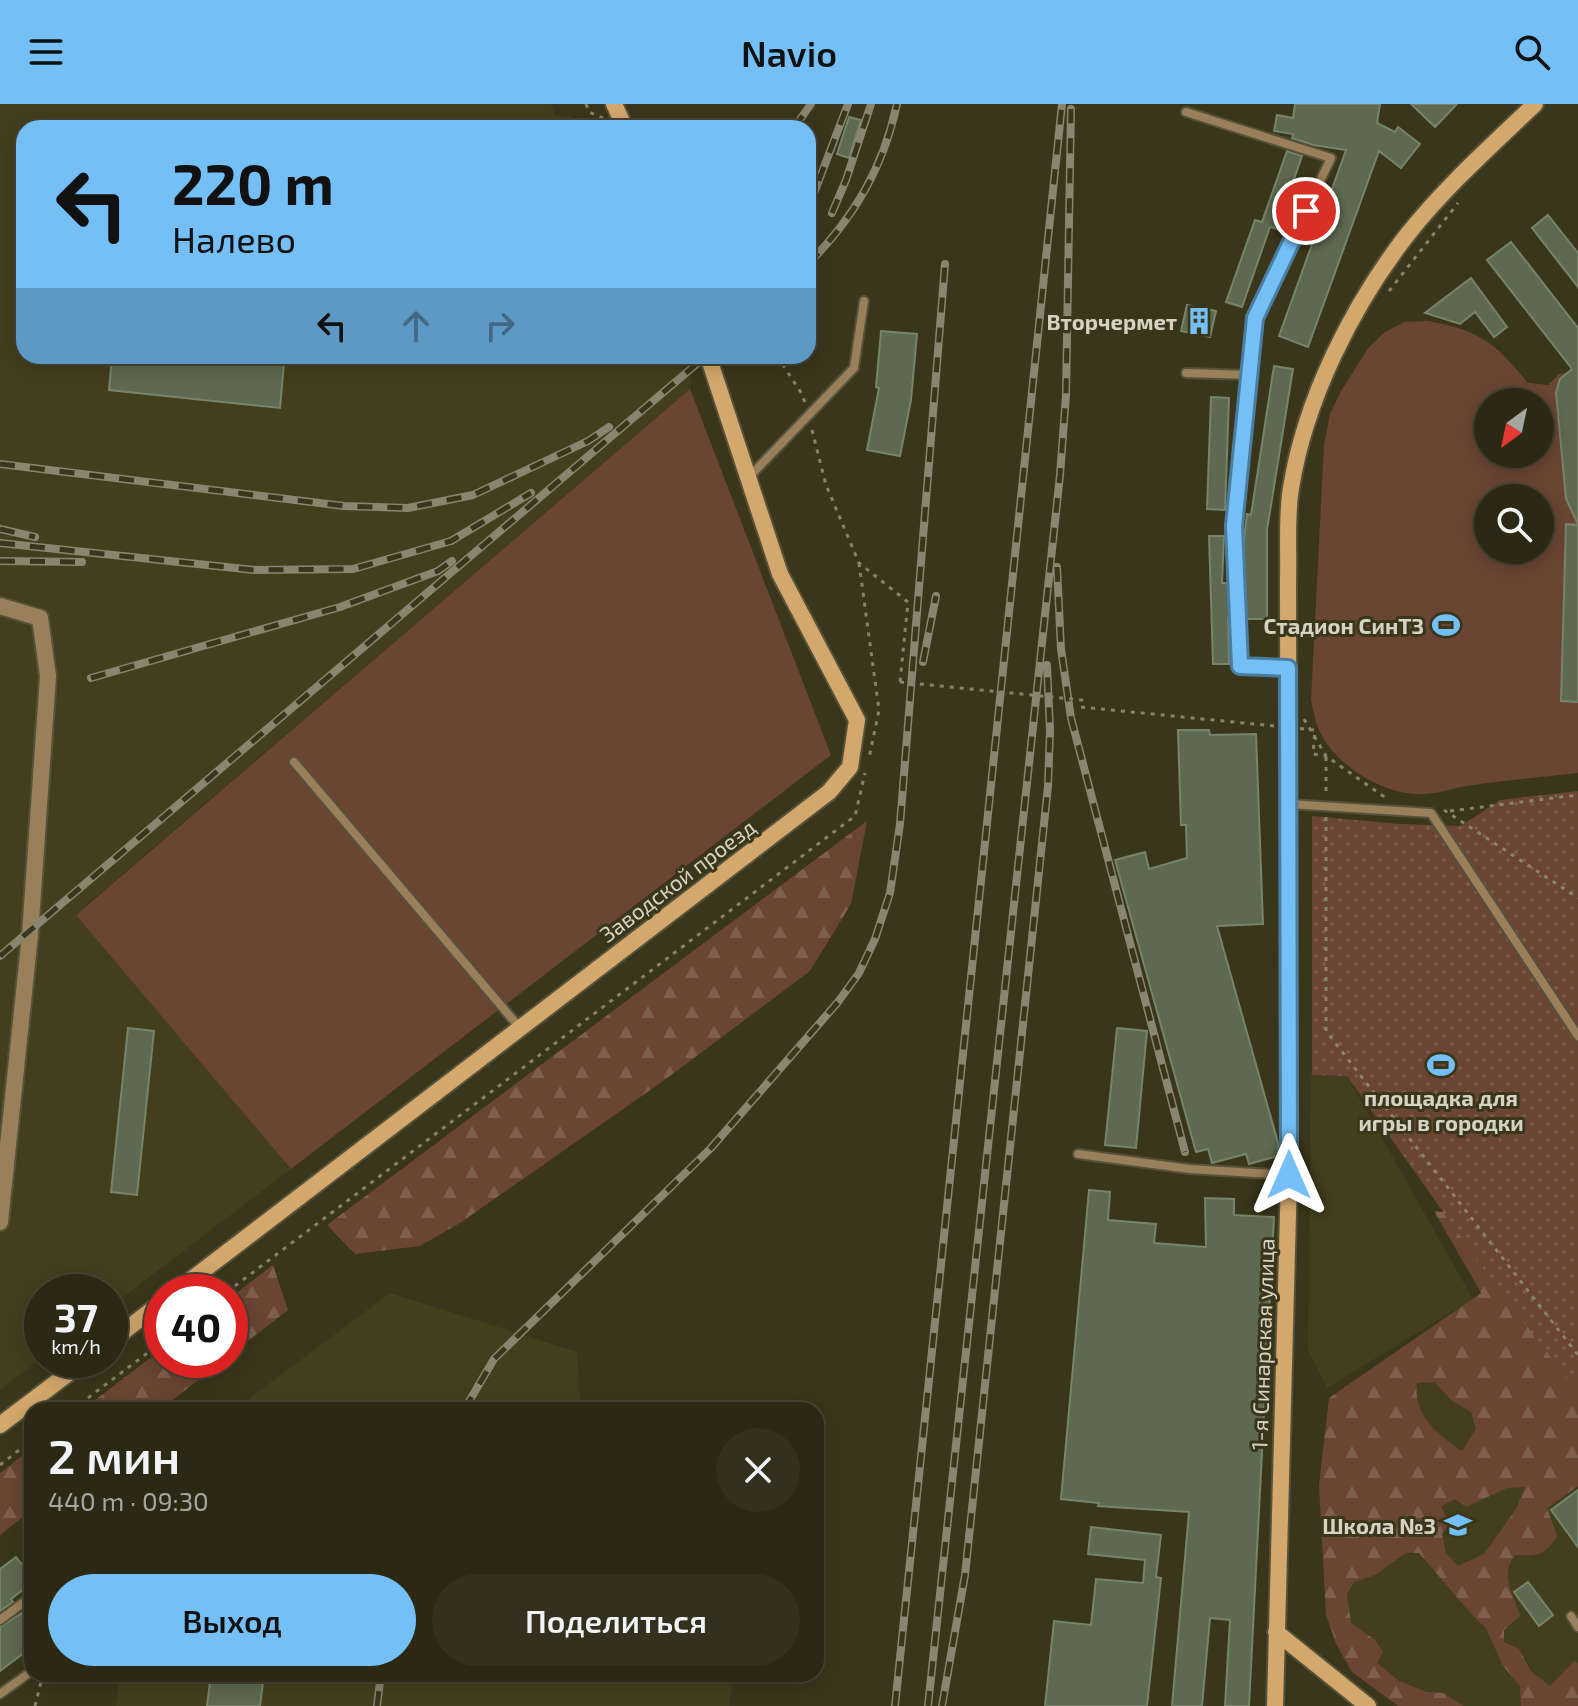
<!DOCTYPE html>
<html lang="ru">
<head>
<meta charset="utf-8">
<style>
  body { margin:0; font-family:"Exo 2",sans-serif; background:#33301d; color:#f1f3f6; height:100vh; display:flex; flex-direction:column; font-size:30px; white-space:nowrap }
  * { box-sizing:border-box; margin:0 }
  p { font-size:26px; color:#a6a6a0 }
  .icon { flex:none; width:44px; height:44px; fill:none; stroke:currentColor; stroke-width:2; stroke-linecap:round; stroke-linejoin:round }
  .map { position:relative; flex:1; overflow:hidden }
  .panel { position:absolute; left:24px; top:1298px; width:800px; height:280px; display:flex; flex-direction:column; background:#2b2814; border-radius:24px; box-shadow:0 4px 20px #0003,0 0 0 2px #474434 }
  .panel>* { flex:none }
  .banner { position:absolute; left:16px; top:16px; width:800px; height:244px; border-radius:24px; box-shadow:0 4px 20px #0003,0 0 0 2px #474434; background:#74c0f6; color:#111; overflow:hidden }
  .needle { width:52px; rotate:213deg }
  .buttons { position:absolute; left:1474px; top:284px; display:grid; gap:16px }
  .buttons a { display:grid; place-items:center; width:80px; height:80px; border-radius:50%; background:#2b2814; box-shadow:0 4px 20px #0003,0 0 0 2px #474434; font-size:40px }
  .speed { position:absolute; left:24px; top:1170px; display:flex; gap:16px; font-size:40px; font-weight:700; text-align:center }
  .speed>* { display:grid; place-content:center; width:104px; height:104px; border-radius:50%; background:#2b2814; box-shadow:0 4px 20px #0003,0 0 0 2px #474434; line-height:1 }
  .speed small { font-size:20px; font-weight:400 }
  .speed .limit { border:12px solid #d22; background:#fff; color:#111 }
  .pin { position:absolute; display:grid; place-items:center; width:68px; height:68px; color:#fff; margin:-34px; border:4px solid #fff; border-radius:50%; box-shadow:0 2px 8px #0007 }
  .me { position:absolute; width:88px; margin:-44px; rotate:0deg; stroke-linejoin:round; filter:drop-shadow(0 0 6px #0008) }
  .turn { display:flex; align-items:center; gap:28px; height:168px; padding:0 24px; font-size:36px }
  .turn .icon { width:104px; height:104px; stroke-width:2.5 }
  .turn b { display:block; font-size:56px; line-height:68px }
  .lanes { display:flex; align-items:center; height:76px; padding:0 24px; background:#0003; justify-content:center; gap:40px; direction:ltr }
  .lanes .off { opacity:.35 }
  .round { display:grid; place-items:center; flex:none; width:84px; height:84px; border-radius:42px; background:#33301d }
  .overview { display:flex; align-items:center; justify-content:space-between; height:136px; padding:0 24px }
  h1 { font-size:48px; font-weight:600; line-height:60px }
  .button { display:flex; gap:16px; margin-top:auto; padding:16px 24px }
  .button a { flex:1; height:92px; border-radius:48px; background:#74c0f6; color:#111; font-size:32px; font-weight:600; line-height:92px; text-align:center }
  .button a+a { background:#33301d; color:#f1f3f6 }
  header { display:flex; justify-content:space-between; align-items:center; height:104px; padding:0 24px; background:#74c0f6; color:#111; font-size:36px; font-weight:600 }
  .map>svg:first-child { display:block }
</style>
</head>
<body>
<header><svg class="icon" aria-label="menu" viewBox="0 0 24 24"><path d="M4 6h16M4 12h16M4 18h16"/></svg>Navio<svg class="icon" aria-label="search" viewBox="0 0 24 24"><circle cx="10" cy="10" r="6"/><path d="M15 15l6 6"/></svg></header>
<div class="map">
<svg width="1578" height="1602" viewBox="0 0 1578 1602">
  <defs>
    <pattern id="forest-firs" width="22" height="20" patternUnits="userSpaceOnUse" patternTransform="scale(2)"><rect width="22" height="20" fill="#6a4533"/><path d="M5 1l3.5 6h-7zM16 11l3.5 6h-7z" fill="#7e5f4f"/></pattern>
    <pattern id="park-dots" width="8" height="8" patternUnits="userSpaceOnUse" patternTransform="scale(2)"><rect width="8" height="8" fill="#6a4533"/><path d="M2 2h.1M6 6h.1" fill="none" stroke="#7e5f4f" stroke-width="1.8" stroke-linecap="round"/></pattern>
  </defs>
  <rect width="100%" height="100%" fill="#39361b"/>
  <!-- built -->
  <path fill="#433f1d" d="M0,0H551L555,11L571,12L573,24H24V252H674L692,276L690,285L76,810L291,1065L110,1203V1188H42V1254L0,1286Z
    M1311,971L1347,972L1473,1195L1327,1284L1308,1245Z
    M390,1189L577,1248L581,1306H240L250,1294Z
    M1497,1202L1578,1308V1597L1566,1602H1398L1354,1564L1335,1526L1339,1316Z
    M119,1570H733L729,1602H116Z"/>
  <!-- green -->
  <path fill="#6a4533" fill-rule="evenodd" d="M1428,217C1479,226 1496,239 1528,279L1548,281L1559,270L1578,267V669C1543,673 1508,676 1473,681C1457,683 1441,689 1425,690C1386,693 1334,661 1319,626C1315,617 1313,605 1311,596L1324,341L1330,310L1341,287L1369,243L1385,228L1404,218ZM1488,298H1540V350H1488ZM1488,394H1540V446H1488Z
    M690,285L831,651L291,1065L76,811Z"/>
  <!-- forest -->
  <path fill="url(#forest-firs)" fill-rule="evenodd" d="M867,717L851,800L810,867L666,975L460,1119L420,1142L355,1150L327,1121Z
    M1434,1107L1452,1109L1578,1246V1382L1547,1404L1557,1432C1545,1452 1537,1452 1515,1451C1499,1472 1514,1491 1520,1512L1504,1526V1538L1519,1545L1531,1567L1550,1582L1575,1556L1578,1560V1602H1521L1520,1582L1503,1562L1486,1524L1474,1513L1419,1449H1406L1375,1471L1354,1478L1347,1490L1351,1519L1375,1536L1383,1548L1377,1559L1399,1577L1426,1588L1443,1589L1464,1602H1398L1352,1568L1337,1542L1326,1511L1319,1381L1329,1294L1481,1189ZM1435,1278L1451,1296L1471,1308L1476,1325L1462,1347C1437,1330 1413,1311 1417,1279ZM1525,1383L1516,1405L1484,1450L1458,1462L1446,1449L1442,1430L1449,1419L1441,1402L1455,1395L1466,1403L1507,1384Z
    M273,1161L288,1206L230,1251V1194Z
    M162,1245V1256H224L160,1306H82Z
    M32,1344V1406L0,1431V1369Z"/>
  <!-- park -->
  <path fill="url(#park-dots)" d="M1578,687V1288L1492,1177L1347,972L1312,971V712L1400,720L1461,722L1500,696Z"/>
  <!-- building -->
  <path fill="#5d6950" stroke="#77846a" stroke-width="2" d="M1295,0H1380L1377,19L1395,28L1398,23L1420,40L1401,64L1379,47L1308,243L1279,232L1346,46L1313,41L1292,34L1293,30L1274,27L1277,11L1293,14Z
    M1411,0H1457L1435,23Z
    M849,13L861,16L849,54L837,50Z
    M1287,47L1302,52L1277,125L1270,123L1242,203L1226,198L1255,116L1262,118Z
    M1548,111L1578,149V183L1532,124Z
    M1511,138L1578,224V420L1566,395L1556,288L1560,275L1572,265L1487,156Z
    M1471,174L1507,223L1494,233L1475,208L1460,220L1425,209Z
    M1187,201L1216,207L1210,233L1181,227Z
    M881,227L917,230L911,296L900,352L867,346L879,284L876,283Z
    M112,252H218L284,259L280,304L109,286Z
    M1274,262L1293,265L1267,426V515H1245L1242,453L1247,410L1251,411Z
    M1211,293L1229,294L1225,406L1207,405Z
    M1566,420L1578,421V598L1561,597Z
    M1209,432H1224L1222,479H1229L1231,514H1228L1229,560H1213Z
    M1178,626H1209L1210,631L1256,630L1263,820L1217,822L1278,1039V1052L1249,1060L1246,1050L1212,1059L1208,1045L1196,1048L1115,756L1145,748L1149,765L1187,754L1186,721H1181Z
    M128,924L154,927L137,1091L111,1088Z
    M1117,924L1147,927L1136,1044L1105,1041Z
    M1089,1086L1110,1088L1108,1116L1156,1120L1154,1139L1206,1143L1205,1094L1234,1095V1111L1274,1113L1249,1602H1225L1230,1516L1210,1514L1202,1602H1172L1189,1408L1098,1402L1099,1399L1061,1395Z
    M1578,1386V1443L1551,1406Z
    M1091,1423L1161,1431L1156,1473L1161,1474L1147,1602H1045L1054,1517L1091,1521L1096,1475L1143,1479L1145,1456L1088,1450Z
    M16,1453L32,1473V1479L11,1495L13,1498L0,1507V1465Z
    M1528,1478L1553,1511L1539,1522L1514,1488Z
    M22,1509L32,1522V1543L0,1567V1523Z
    M211,1570H264L260,1602H207Z"/>
  <g fill="none" stroke-linecap="round" stroke-linejoin="round">
    <!-- lane casing -->
    <g stroke="#555239" stroke-width="12">
      <path id="lane" d="M1186,8L1331,54L1255,214L1250,271
        M1186,269L1250,271L1234,422L1240,562L1288,564
        M749,373L854,264L864,197
        M294,658L520,924
        M1289,700L1431,709L1578,932
        M1078,1050L1190,1065L1288,1071
        M1571,1512L1578,1523
        M0,1516L32,1492
        M0,1590L32,1567"/>
    </g>
    <!-- street casing -->
    <g stroke="#555239" stroke-width="20">
      <path id="street" d="M0,502L40,514L48,572L30,831L0,1118"/>
    </g>
    <!-- secondary casing -->
    <g stroke="#555239" stroke-width="20">
      <path id="secondary" d="M614,0L625,24
        M175,1188L829,688L850,663L857,616L780,470L708,252
        M110,1238L162,1198
        M0,1321L86,1256
        M1276,1528L1368,1602
        M1275,1602L1289,1071L1288,476C1289,446 1286,414 1291,384C1305,296 1352,202 1407,131C1445,83 1491,42 1535,0"/>
    </g>
    <!-- path -->
    <path stroke="#86846f" stroke-width="3" stroke-dasharray="4 6" stroke-linecap="butt" d="M586,0L589,8L605,15
      M1389,187L1458,99
      M777,252L802,290L805,299
      M812,326L826,381L859,459L908,498L900,578
      M859,459L879,606L869,654
      M1304,615L1326,652L1386,694
      M1326,653V690
      M1444,706L1578,794
      M1450,707L1578,691
      M1326,713V927L1578,1251
      M227,1188L855,712L865,669
      M72,1306L162,1238
      M0,1361L32,1336
      M35,1602L42,1574"/>
    <!-- lane -->
    <use href="#lane" stroke="#9a7f5b" stroke-width="8"/>
    <!-- street -->
    <use href="#street" stroke="#9a7f5b" stroke-width="16"/>
    <!-- secondary -->
    <use href="#secondary" stroke="#d4a86d" stroke-width="16"/>
    <!-- rail casing -->
    <g stroke="#888671" stroke-width="8">
      <path id="rail" d="M794,24L811,0
        M808,105L848,0
        M832,109L846,76L871,0
        M808,160C854,114 883,64 897,0
        M0,360L344,402L408,404L473,391L588,337L609,323
        M0,425L35,433
        M0,439L254,466L353,465L451,437L531,389
        M0,457L82,458
        M1057,463L1061,545L1071,614L1185,1048
        M923,558L936,492
        M91,574L340,503L438,467L452,457
        M0,852L706,252
        M464,1306L494,1255L711,1044L838,898L859,869L875,835L890,789L900,720L945,160
        M377,1602L381,1570
        M895,1602L1062,0
        M928,1602L1060,371L1066,291L1071,5
        M942,1602L965,1471L1048,682L1050,626L1047,561"/>
    </g>
    <!-- rail -->
    <use href="#rail" stroke="#39361b" stroke-width="5" stroke-dasharray="15" stroke-linecap="butt"/>
    <!-- path-bridge -->
    <path stroke="#86846f" stroke-width="3" stroke-dasharray="4 6" stroke-linecap="butt" d="M900,578L1082,596L1081,603L1315,626L1313,650L1326,652"/>
  </g>
  <g fill="none" stroke-linecap="round" stroke-linejoin="round">
    <!-- route casing -->
    <g stroke="#4b7da0" stroke-width="20">
      <path id="route" d="M1289,1071L1288,564L1240,562L1234,422L1255,214L1306,107"/>
    </g>
    <!-- route -->
    <use href="#route" stroke="#74c0f6" stroke-width="14"/>
  </g>
  <!-- icons -->
  <defs>
    <g id="building-bare" transform="scale(2.16)"><path d="M-4-6H4V6H1V3H-1V6H-4ZM-2.5-4.3h1.7v1.8h-1.7ZM.8-4.3h1.7v1.8H.8ZM-2.5-1h1.7V.8h-1.7ZM.8-1h1.7V.8H.8Z" fill="#74c0f6" stroke="#39361b" stroke-width="2.5" paint-order="stroke"/></g>
    <g id="stadium-bare" transform="scale(2.16)"><path d="M0-5a6.5 5 0 1 0 0 10a6.5 5 0 1 0 0-10ZM-3.5-1.8h7v3.6h-7Z" fill="#74c0f6" stroke="#39361b" stroke-width="2.5" paint-order="stroke"/></g>
    <g id="school-bare" transform="scale(2.16)"><path d="M0-5L7-2L0 1L-7-2ZM-4 1L0 2.5L4 1V4Q0 6-4 4Z" fill="#74c0f6" stroke="#39361b" stroke-width="2.5" paint-order="stroke"/></g>
  </defs>
  <g fill-rule="evenodd">
    <use href="#building-bare" x="1199" y="217"/>
    <use href="#stadium-bare" x="1446" y="521"/>
    <use href="#stadium-bare" x="1441" y="961"/>
    <use href="#school-bare" x="1458" y="1421"/>
  </g>
  <g text-anchor="middle" dominant-baseline="central" stroke-width="6" stroke-linejoin="round" paint-order="stroke">
    <!-- poi labels -->
    <g font-size="22" font-weight="bold" fill="#d5d4c4" stroke="#39361b" text-anchor="end">
      <text x="1177" y="217">Вторчермет</text>
      <text x="1424" y="521">Стадион СинТЗ</text>
      <text x="1441" y="993" text-anchor="middle">площадка для<tspan x="1441" dy="25">игры в городки</tspan></text>
      <text x="1436" y="1421">Школа №3</text>
    </g>
    <!-- street labels -->
    <g font-size="22" fill="#d5d4c4" stroke="#39361b">
      <text transform="translate(677 776) rotate(-37)">Заводской проезд</text>
      <text transform="translate(1262 1240) rotate(-88)">1-я Синарская улица</text>
    </g>
  </g>
</svg>
<div class="buttons">
<a><svg class="needle" viewBox="-14 -14 28 28"><path d="M0-13l5 13h-10z" fill="#e53935"/><path d="M0 13l5-13h-10z" fill="#a6a6a0"/></svg></a>
<a><svg class="icon" aria-label="search" viewBox="0 0 24 24"><circle cx="10" cy="10" r="6"/><path d="M15 15l6 6"/></svg></a>
</div>
<div class="speed"><div>37<small>km/h</small></div><div class="limit">40</div></div>
<div class="pin" style="left:1306px;top:107px;background:#d93025"><svg class="icon" aria-label="arrive" viewBox="0 0 24 24"><path d="M6 21V4h12l-3 4 3 4H6"/></svg></div>
<svg class="me" style="left:1289px;top:1071px" viewBox="-20 -20 40 40"><path d="M0-17L14 15 0 8-14 15z" fill="#74c0f6" stroke="#fff" stroke-width="4"/></svg>
<div class="banner">
<div class="turn"><svg class="icon" aria-label="left" viewBox="0 0 24 24"><path d="M17 20v-9H6M10 6l-5 5 5 5"/></svg><div><b>220 m</b>Налево</div></div>
<div class="lanes"><svg class="icon" aria-label="left" viewBox="0 0 24 24"><path d="M17 20v-9H6M10 6l-5 5 5 5"/></svg><svg class="icon off" aria-label="ahead" viewBox="0 0 24 24"><path d="M12 20V5M6 11l6-6 6 6"/></svg><svg class="icon off" aria-label="right" viewBox="0 0 24 24"><path d="M7 20v-9h11M14 6l5 5-5 5"/></svg></div>
</div>
<section class="panel">
<div class="overview"><div><h1>2 мин</h1><p>440 m · 09:30</p></div><a class="round"><svg class="icon" aria-label="close" viewBox="0 0 24 24"><path d="M6 6l12 12M18 6L6 18"/></svg></a></div>
<div class="button"><a>Выход</a><a>Поделиться</a></div>
</section>
</div>
</body>
</html>
